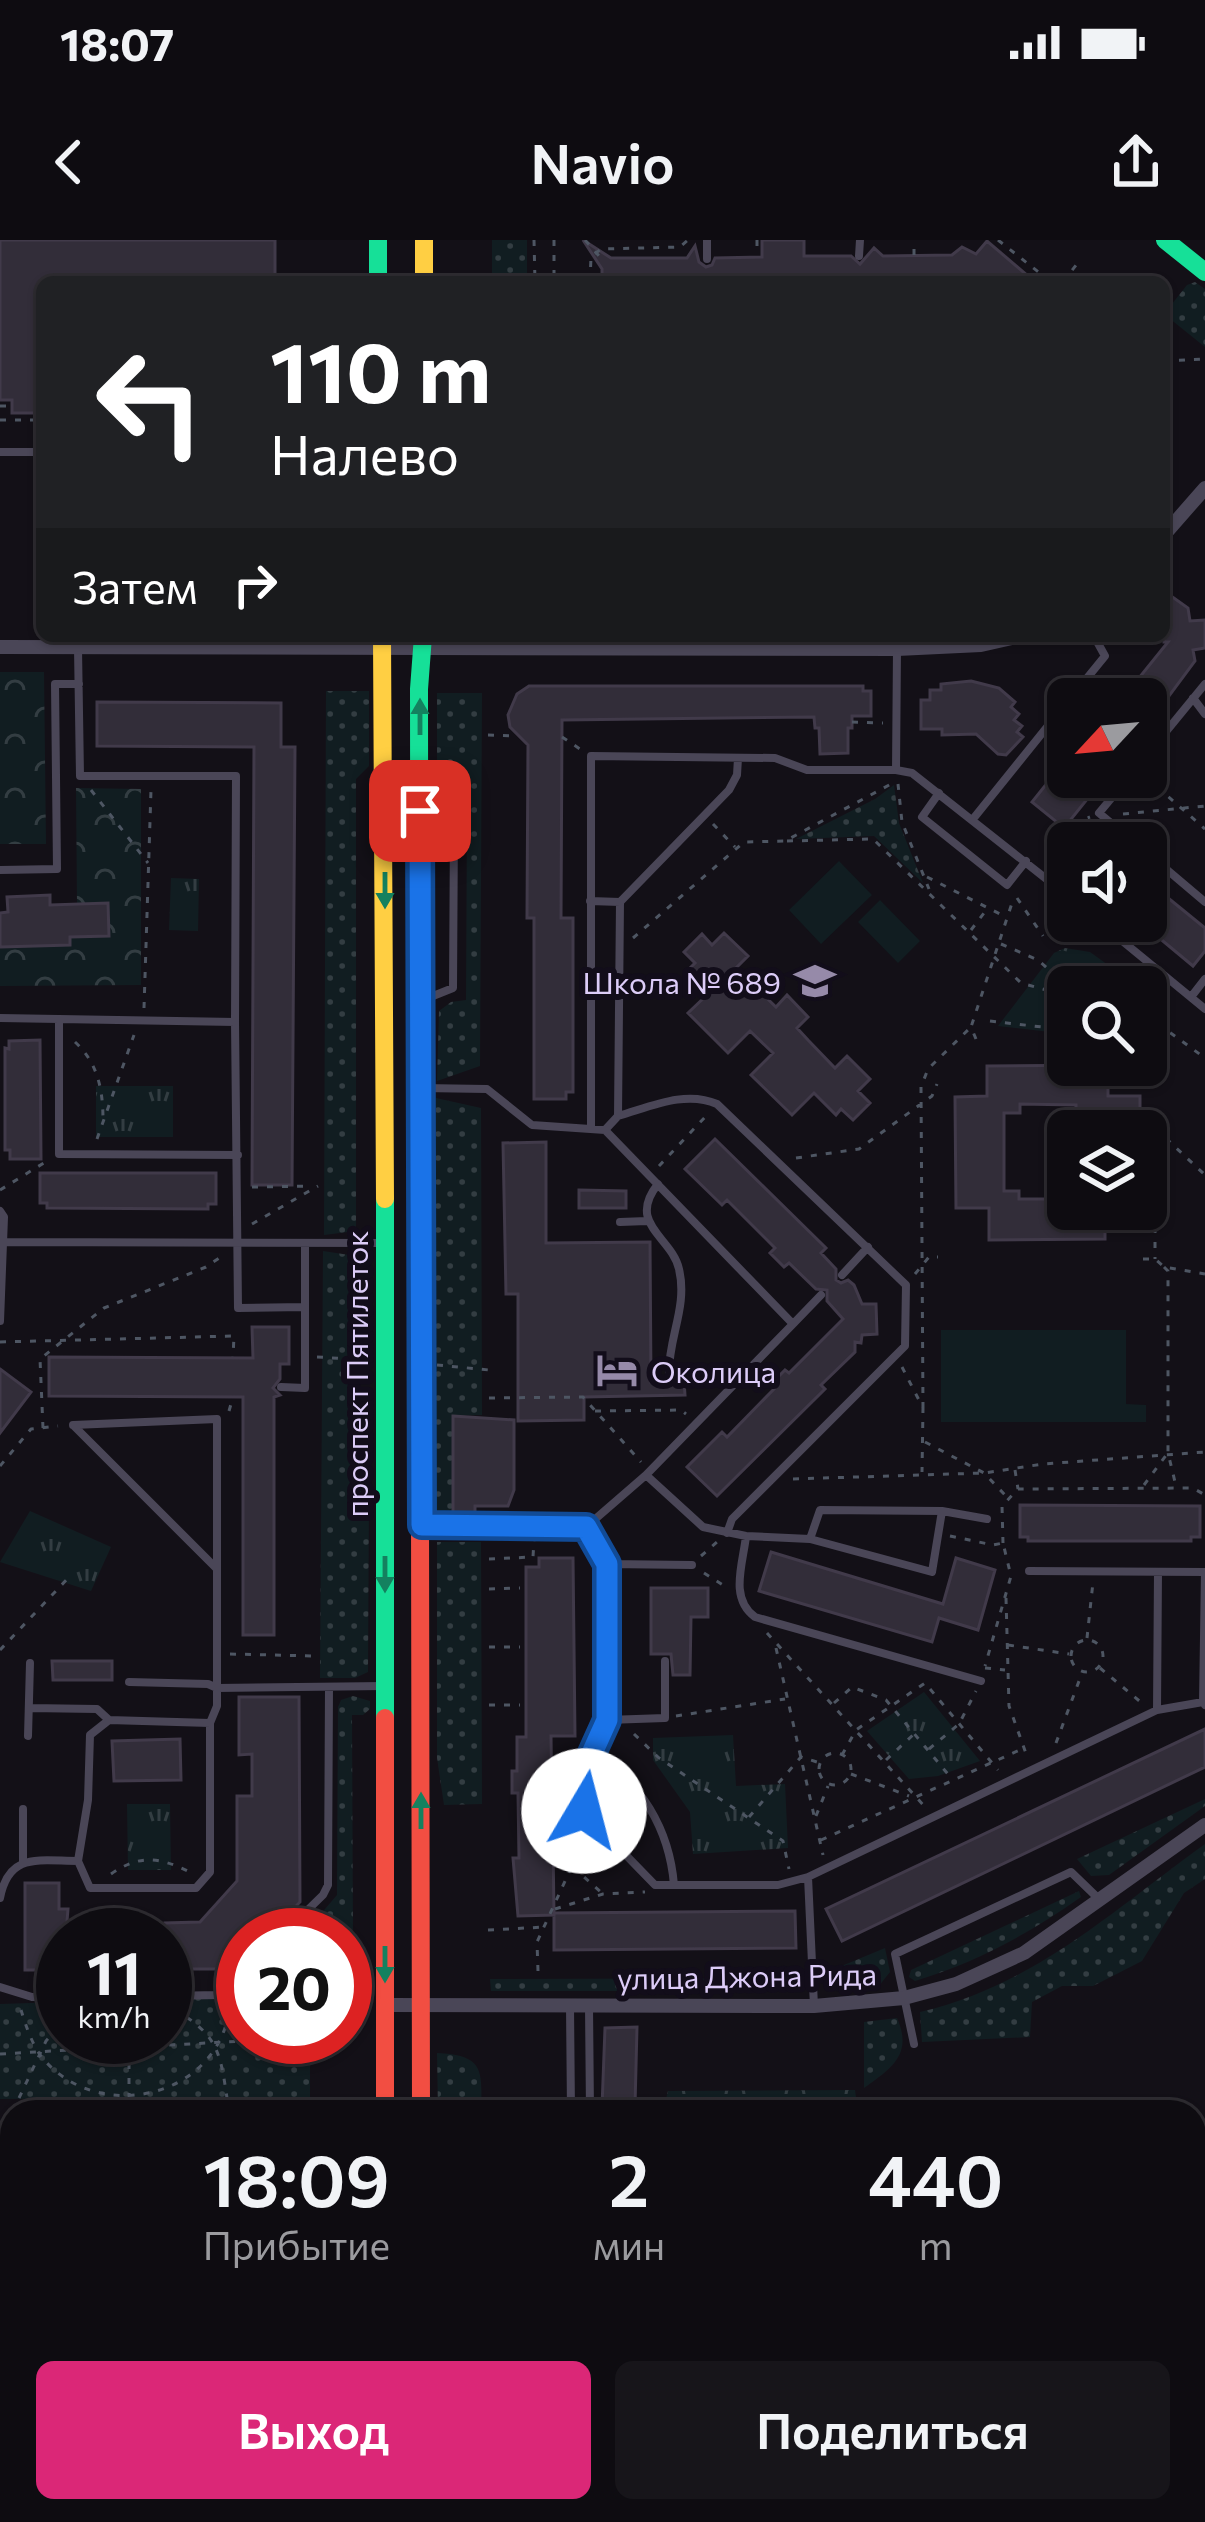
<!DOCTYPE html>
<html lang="ru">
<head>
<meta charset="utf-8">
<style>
  body { margin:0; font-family:Commissioner,sans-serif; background:#17151a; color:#f1f3f6; height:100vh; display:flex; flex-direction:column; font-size:45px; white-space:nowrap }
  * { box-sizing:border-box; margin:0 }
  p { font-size:39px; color:#9b9b9f }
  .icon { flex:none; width:66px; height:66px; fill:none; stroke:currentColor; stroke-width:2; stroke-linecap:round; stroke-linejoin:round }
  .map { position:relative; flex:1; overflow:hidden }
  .panel { position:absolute; left:0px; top:1860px; width:1206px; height:423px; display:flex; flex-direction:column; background:#0e0c11; border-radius:36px 36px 0 0; box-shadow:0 3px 9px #0004,0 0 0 3px #2e2c31 }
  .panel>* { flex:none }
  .guide { position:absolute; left:36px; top:36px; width:1134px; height:366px; border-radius:18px; box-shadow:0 3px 9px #0004,0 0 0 3px #2e2c31; background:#202124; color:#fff; overflow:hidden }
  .needle { width:78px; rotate:244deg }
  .controls { position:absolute; left:1047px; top:438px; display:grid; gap:24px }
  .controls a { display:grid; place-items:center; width:120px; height:120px; border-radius:18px; background:#0e0c11; box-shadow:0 3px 9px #0004,0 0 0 3px #2e2c31; font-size:60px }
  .speed { position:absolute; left:36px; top:1668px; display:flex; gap:24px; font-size:60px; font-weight:700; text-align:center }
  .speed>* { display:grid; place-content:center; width:156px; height:156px; border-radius:50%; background:#0e0c11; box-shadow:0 3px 9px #0004,0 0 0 3px #2e2c31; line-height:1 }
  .speed small { font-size:30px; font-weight:400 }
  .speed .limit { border:18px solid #d22; background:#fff; color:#111 }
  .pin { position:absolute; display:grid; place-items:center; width:102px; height:102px; color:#fff; margin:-51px; border-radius:24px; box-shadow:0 6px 18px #0006 }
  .me { position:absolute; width:132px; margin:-66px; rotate:8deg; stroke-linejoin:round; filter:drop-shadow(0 0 9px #0008) }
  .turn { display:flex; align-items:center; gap:42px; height:252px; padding:0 36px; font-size:54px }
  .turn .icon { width:156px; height:156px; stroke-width:2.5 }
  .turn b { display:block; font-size:84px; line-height:102px }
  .then { display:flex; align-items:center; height:114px; padding:0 36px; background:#0003; gap:24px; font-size:45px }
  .eta { display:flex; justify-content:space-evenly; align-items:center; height:204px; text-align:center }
  .eta b { font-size:72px; font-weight:600; line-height:84px }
  .action { display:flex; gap:24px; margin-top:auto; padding:24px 36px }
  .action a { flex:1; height:138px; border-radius:18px; background:#db2777; color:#fff; font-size:48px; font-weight:600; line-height:138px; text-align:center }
  .action a+a { background:#17151a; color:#f1f3f6 }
  .status { display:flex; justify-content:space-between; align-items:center; height:84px; padding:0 60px; background:#0e0c11; direction:ltr }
  .status svg { height:33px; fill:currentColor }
  header { display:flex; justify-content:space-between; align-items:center; height:156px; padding:0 36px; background:#0e0c11; font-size:54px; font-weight:600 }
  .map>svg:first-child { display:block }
</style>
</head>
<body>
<div class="status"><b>18:07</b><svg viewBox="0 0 49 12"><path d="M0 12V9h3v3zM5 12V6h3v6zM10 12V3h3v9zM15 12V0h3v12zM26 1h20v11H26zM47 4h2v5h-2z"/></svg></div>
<header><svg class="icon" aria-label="back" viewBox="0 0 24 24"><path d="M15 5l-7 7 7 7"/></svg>Navio<svg class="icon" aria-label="share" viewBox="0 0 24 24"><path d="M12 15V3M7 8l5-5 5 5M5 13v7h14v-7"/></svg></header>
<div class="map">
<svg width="1205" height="2282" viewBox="0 0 1205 2282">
  <defs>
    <pattern id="grass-dots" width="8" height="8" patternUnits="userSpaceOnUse" patternTransform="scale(3)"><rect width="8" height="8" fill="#111d21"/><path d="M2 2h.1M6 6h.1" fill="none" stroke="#333d42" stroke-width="1.8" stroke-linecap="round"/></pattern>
    <pattern id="forest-crowns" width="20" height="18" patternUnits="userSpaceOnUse" patternTransform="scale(3)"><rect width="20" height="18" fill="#111d21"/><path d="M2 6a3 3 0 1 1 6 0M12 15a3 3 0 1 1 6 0" fill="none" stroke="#333d42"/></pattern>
    <pattern id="park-tufts" width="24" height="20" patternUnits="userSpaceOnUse" patternTransform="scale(3)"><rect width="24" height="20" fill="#111d21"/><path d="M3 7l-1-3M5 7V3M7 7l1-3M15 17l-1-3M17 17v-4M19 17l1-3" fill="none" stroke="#333d42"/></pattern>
  </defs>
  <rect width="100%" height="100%" fill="#131017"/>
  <!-- grass -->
  <path fill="url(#grass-dots)" d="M492,0H527V42H492Z
    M1195,42L1205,49V107L1164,74L1187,45Z
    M326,451H369V526L356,539V991L324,995Z
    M437,453H482L480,826L437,841L439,771L451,762L466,760L467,570L445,566L437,552Z
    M894,545L899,583L923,643L874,596L796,599L875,559Z
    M436,858L481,868L482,1175L452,1176V1276H436Z
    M323,1011L356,1016L357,1245L369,1258L368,1432L355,1438H320Z
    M437,1302H481L482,1564L444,1565L437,1518Z
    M353,1456L370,1461V1469L363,1475H352L353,1702L345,1709V1695H318L319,1676L337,1655L338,1467L341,1460Z
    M1205,1559V1566L1109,1635L1091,1636L1077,1619Z
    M1205,1604V1639L1184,1653L1142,1721L1093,1746H1062L1032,1762L1030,1797L922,1802L920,1772C1035,1745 1112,1671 1205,1604Z
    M1079,1651L1081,1657C1028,1694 978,1722 915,1741L909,1737L911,1730Z
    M885,1708L890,1732L878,1747L827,1751L820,1735Z
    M807,1738L800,1751H491L490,1739Z
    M243,1756V1797H310V1862L260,1869L249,1857L0,1859V1764L63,1762V1797H165V1759Z
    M897,1778C913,1814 892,1828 864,1848V1782Z
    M437,1813C485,1815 482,1831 481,1872H438Z"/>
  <!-- forest -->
  <path fill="url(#forest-crowns)" d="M0,432H44L46,604H0Z
    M76,548L141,549V745L0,746V707L69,705L70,697L109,696L108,663L77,664Z
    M855,1850L858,1872L663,1871L668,1851Z"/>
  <!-- park -->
  <path fill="url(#park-tufts)" d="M171,638L199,639L198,691L169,690Z
    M1065,708L1090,712L1108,725L1109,732L1122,747H1068V794L998,786L1054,713Z
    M96,846H173V897H96Z
    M30,1271L111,1307L91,1351L0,1322Z
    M924,1452L980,1521L938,1536L909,1539L867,1491Z
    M733,1495L736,1546L785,1544L788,1608L693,1614L690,1572L653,1520V1498Z
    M127,1564H170L171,1630H128Z"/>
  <!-- pitch -->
  <path fill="#111d21" d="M839,621L872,655L821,704L789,670Z
    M880,660L920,701L898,723L858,682Z
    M941,1090H1126V1164L1146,1165V1182H941Z"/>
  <!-- building -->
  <path fill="#322d39" stroke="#413a4a" stroke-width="3" d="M0,0H275V42H42V173H12V160H0Z
    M583,0L611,18H687L695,6L699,22L706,27L712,25L715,18L762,17V0H804V16H851L860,24L874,8L883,16L952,15L962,7L976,14L987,1L1035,42H602V29Z
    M1164,351L1188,368L1190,381L1205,380V408L1193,410L1195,421L1146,487V459H1122L1168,402H1164Z
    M971,441L999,448L1015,462L1011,467L1019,474L1014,480L1022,486L1017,492L1023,497L1006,515L998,514L976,494L942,495V489H921V460H930V450H941V444Z
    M529,446H863V451H871V476H852V488H848V513L820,514L819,488H815L814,477L562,480L561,678H573V852H566V859H534V678H527L528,505L510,487L508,475L517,454Z
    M97,462L281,463V507H295L292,945H252L254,507L97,506Z
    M1068,517V537H1105L1064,588L1032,562Z
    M1146,640L1205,688V711L1193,726L1146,687Z
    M50,655V665L108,663L109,696L70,697V705L0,707V673L8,672L7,657Z
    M724,693L748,716L736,728L746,738L776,767L787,755L808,777L797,788L808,800L835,828L847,816L870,839L858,851L870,863L853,880L841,869L836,875L814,853L792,875L751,835L773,813L750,791L728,813L688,773L711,751L689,729L695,723L684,712L702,694L712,705Z
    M40,800L41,919H10V910H5V808L9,809V801Z
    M1108,825V856H1140V891H1091V873H1076V865L1020,864V873H1004V951H1019V959H1068V969H1105V999L989,1000V968H956L955,857L987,856V826Z
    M715,899L826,1008L821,1013L836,1029V1040L841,1043L848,1040L854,1045L862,1064H876L877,1094L862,1095L861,1103L855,1102V1112L821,1145L825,1149L717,1256L687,1227L722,1192L727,1197L774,1149L770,1145L785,1130L789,1133L843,1079L827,1061V1050L816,1049L789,1023L784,1027L770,1013L775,1008L727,960L722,965L685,929Z
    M546,902V1003L650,1002L651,1142L684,1141L685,1155L584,1157V1180L518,1181V1054H506L503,903Z
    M40,933H216V964H208V969L47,968V963H40Z
    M579,950L626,951V968H579Z
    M252,1087H289V1124H280V1139L273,1148L280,1155L274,1157V1395H243V1157L49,1156V1117L253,1118Z
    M0,1129L31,1152L0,1193Z
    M453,1176L514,1180V1250L508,1266H475V1276H453Z
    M1020,1265L1200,1266V1297H1191V1301H1028V1297H1020Z
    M771,1312L943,1364L956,1318L995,1330L978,1390L939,1378L932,1402L759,1351Z
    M539,1318H573L575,1496H551L552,1569H548V1603H553L554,1675L518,1676L513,1618H519L518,1553H512V1531H517V1497H526V1327H539Z
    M651,1348H708V1377H691L690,1435H673L671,1414H651Z
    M52,1421H112V1440H53Z
    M239,1457H299L300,1662L268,1695H243V1721L234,1729H165V1683L200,1682L237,1641V1556H252V1514L239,1515Z
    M1205,1489V1527L842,1701L826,1669Z
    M180,1499L181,1540L114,1541L112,1501Z
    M25,1643H59V1669H68L63,1730H25Z
    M795,1671L796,1708L554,1710V1673Z
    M637,1787L635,1866L602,1867L605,1788Z"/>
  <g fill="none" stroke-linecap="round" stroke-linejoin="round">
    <!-- path -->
    <path stroke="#4e5663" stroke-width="3" stroke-dasharray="6 9" stroke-linecap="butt" d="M534,0L535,42
      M554,0V42
      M585,0L599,16
      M757,0V13
      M998,0L1051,42
      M914,15V0
      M590,42L591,17L601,9L680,7L688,0
      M1063,42L1080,20
      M1164,121L1203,119
      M0,166H12
      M0,180H42
      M852,482L883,483
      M488,495L516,496
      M562,497L580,509
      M1146,537L1205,589
      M898,544L902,582L929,649
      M91,550L148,623
      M1123,574L1205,566
      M713,584L735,607
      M787,601L873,599L1021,743L1068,756
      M1045,618L1074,583L1090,577
      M927,637L1004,676
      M1017,658L1043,696
      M971,690L987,669
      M633,698L744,602L785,601L891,544
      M1001,704L1038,720L1069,747
      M144,768L151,550
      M1146,775L1205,818
      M990,781L1068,790
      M976,799L971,787L1014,657
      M75,802C98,823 103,850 103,880
      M1146,817L1155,822
      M1154,835L1159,747
      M1155,888L1205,935
      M97,899L134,795
      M796,918L859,909L932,856L937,844
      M659,926L706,876
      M1155,942V1019
      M252,947L312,946
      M0,950L47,921
      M252,984L318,946
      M1143,1019H1155L1164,1027L1205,1034
      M1164,1027L1168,1031V1213L1176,1246
      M915,1034L929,1017H938
      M0,1102L234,1096L233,1117
      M317,1117L367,1120
      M437,1125L489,1130
      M902,1127L923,1168L922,1232
      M489,1158L583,1157L641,1222
      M923,1168L921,847L928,829L971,787
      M229,1171L233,1157
      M595,1171L681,1170L686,1174
      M43,1188L40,1119L104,1068L206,1027L222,1016
      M925,1202L984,1233L1006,1256
      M0,1226L31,1189L58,1186
      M1015,1230L1018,1249
      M793,1239L984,1233L1043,1224L1205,1212
      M1144,1245L1167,1214
      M950,1296L993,1305L1003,1303L1011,1336L985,1426
      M1003,1303L1002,1266L1018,1249L1193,1248L1205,1255
      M701,1316L717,1302
      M489,1319L533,1317L534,1300
      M704,1333L726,1347
      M489,1349L520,1348
      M1006,1358L1009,1466L1028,1519
      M767,1393L926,1568
      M1087,1398L1093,1342
      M1071 1416a16 16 0 1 1 32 0a16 16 0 1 1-32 0Z
      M1008,1405L1069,1414
      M489,1407H520
      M776,1408L823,1615
      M0,1410L71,1335
      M230,1414L316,1416
      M985,1428L1005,1430
      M1100,1428L1143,1464
      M834,1463L852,1447L886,1460L952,1539
      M489,1465H520
      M676,1476L785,1459
      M634,1494L659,1518L783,1601L789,1629
      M1056,1503L1082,1433
      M929,1509L959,1484L976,1451
      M819 1529a16 16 0 1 1 32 0a16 16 0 1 1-32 0Z
      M842,1515L856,1490L925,1443L998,1530
      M886,1520L914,1494
      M851,1534L909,1556
      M816,1576L828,1546
      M749,1577L801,1517L820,1523
      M821,1600L1024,1508
      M573,1627L602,1653
      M111,1634C140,1614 159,1617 190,1632
      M555,1669L603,1654L645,1652
      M488,1690L545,1687
      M538,1731L537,1702L572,1626L575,1580
      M174,1769C217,1795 220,1810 227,1858
      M21,1770C26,1786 33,1808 45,1821C104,1886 223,1855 230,1763
      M143,1797L152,1806L315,1797
      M107,1810C121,1820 139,1822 151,1807
      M0,1814L105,1808L123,1797
      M19,1858L46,1801L63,1782
      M129,1859V1820
      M4,1999L5,2142L12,2219
      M1194,2052L1205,2043
      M0,2141L12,2142
      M0,2185L12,2194
      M0,2240L12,2237
      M22,2271L25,2282
      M149,2271L157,2282
      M0,2281L3,2282
      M63,2282L69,2271"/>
    <!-- lane -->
    <path stroke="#4a4657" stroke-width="8" d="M707,0V19
      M859,16L860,0
      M0,212H42
      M1193,458L1205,474
      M1070,459L1105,416L1094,396
      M1146,516L1205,444
      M896,530L912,533L1068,656
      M1129,537L1099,573L1135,603
      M939,553L922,577L1007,645L1026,621
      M973,579L1068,461
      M1146,612L1205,662
      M0,630L57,629L55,444H79
      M590,661L620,662
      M1098,681L1205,769
      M1191,757L1205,739
      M423,760L453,748L454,581L424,572
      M0,778L235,782L236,536H80L78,408
      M59,779V914L238,915
      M235,782L238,1068L305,1067
      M422,848L487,849L532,885L605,890L793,1084L646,1235L586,1287L424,1285
      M618,876C650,867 685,850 717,864L906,1045L905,1106L732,1279L727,1293
      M591,887V516L775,518L807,530H896L897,409
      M605,890L618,876L620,662L729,550L737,535L738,518
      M658,944C626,984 672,997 679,1029C688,1067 668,1098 669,1134
      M0,971L4,977L0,1081
      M620,982L647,981
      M4,1002L384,1003
      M842,1035L868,1007
      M793,1084L821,1055
      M281,1147L305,1148V1003
      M73,1185L217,1179V1448L384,1446
      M74,1186L216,1328
      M646,1235L703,1287L746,1296L810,1299L932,1332L942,1271L820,1270L810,1299
      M942,1271L987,1279
      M586,1287L607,1324V1480L588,1522L583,1571L655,1645H778L808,1637
      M746,1296C743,1324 729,1358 755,1377L981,1441
      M607,1324L692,1325
      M1029,1331L1205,1332L1203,1462
      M29,1468L97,1469L109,1480
      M1157,1470L1158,1332
      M607,1480L665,1478V1421
      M28,1496L30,1423
      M588,1522C642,1531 670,1596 674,1645
      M23,1569V1621
      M78,1621L88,1560L90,1495L109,1480L210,1483
      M0,1658C9,1612 39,1621 78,1621L90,1648H196L210,1632V1483L217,1466V1448L208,1444L129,1442
      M282,1695L323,1655L328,1645L329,1447
      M0,1747L32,1757H63
      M165,1756L218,1755L243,1732
      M570,1766L571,1872
      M589,1766L590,1872
      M814,1766L808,1637L1157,1470L1203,1462L1205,1465
      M914,1804L895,1714L1071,1632L1101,1661
      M14,1872H230
      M1194,1924H1205
      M0,1986H12
      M1194,1992H1205
      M217,2271L218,2282
      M641,2271L651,2282
      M753,2271L764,2282
      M1179,2282V2271"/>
    <!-- street -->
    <path stroke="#4a4657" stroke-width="14" d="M1164,295L1205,248
      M0,407L897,409L981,405L1021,396
      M385,1765L814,1766L904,1758L956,1744L1024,1713L1205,1585
      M473,2271V2282
      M329,2282V2271"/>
    <!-- fast -->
    <path stroke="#16e098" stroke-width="18" d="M378,0V42
      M1165,0L1205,32
      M385,959V1478
      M420,1271L419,449L423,396"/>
    <!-- slow -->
    <path stroke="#ffcf43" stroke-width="18" d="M424,0V42
      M382,396L385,959
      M386,2271V2282"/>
    <!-- jam -->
    <path stroke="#f24e42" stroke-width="18" d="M420,1271L421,1872
      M385,1478V1872
      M421,2271V2282"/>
  </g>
  <!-- one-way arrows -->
  <defs><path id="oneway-solid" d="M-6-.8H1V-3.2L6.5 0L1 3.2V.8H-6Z" transform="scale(3)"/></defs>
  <g fill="#14815f">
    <use href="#oneway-solid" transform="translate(420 477) rotate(-90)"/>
    <use href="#oneway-solid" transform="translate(385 650) rotate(90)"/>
    <use href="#oneway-solid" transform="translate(385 1334) rotate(90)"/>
    <use href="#oneway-solid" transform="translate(421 1571) rotate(-90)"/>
    <use href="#oneway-solid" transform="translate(385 1724) rotate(90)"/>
  </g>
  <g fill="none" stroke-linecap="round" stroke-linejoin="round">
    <!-- route casing -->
    <g stroke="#114b97" stroke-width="30">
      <path id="route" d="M420,571L422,1285L586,1287L607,1324V1480L588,1522L584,1571"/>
    </g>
    <!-- route -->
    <use href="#route" stroke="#1a73e8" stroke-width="21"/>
  </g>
  <!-- icons -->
  <defs>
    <g id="school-bare" transform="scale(3.24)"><path d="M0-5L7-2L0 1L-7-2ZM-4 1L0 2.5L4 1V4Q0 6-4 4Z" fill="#968aa9" stroke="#120d1a" stroke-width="2.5" paint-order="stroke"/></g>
    <g id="hotel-bare" transform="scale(3.24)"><path d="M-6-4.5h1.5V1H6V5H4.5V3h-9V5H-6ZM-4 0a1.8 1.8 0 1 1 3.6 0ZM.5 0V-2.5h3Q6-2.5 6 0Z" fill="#968aa9" stroke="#120d1a" stroke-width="2.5" paint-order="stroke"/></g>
  </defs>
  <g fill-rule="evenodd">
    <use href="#school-bare" x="815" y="741"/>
    <use href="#hotel-bare" x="617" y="1130"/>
  </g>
  <g text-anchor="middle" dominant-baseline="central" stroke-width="12" stroke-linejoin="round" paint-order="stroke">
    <!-- poi labels -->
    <g font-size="30" fill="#dcccf8" stroke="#120d1a" text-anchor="end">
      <text x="781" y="741">Школа № 689</text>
      <text x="651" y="1130" text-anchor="start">Околица</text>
    </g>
    <!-- street labels -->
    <g font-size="30" fill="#dcccf8" stroke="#120d1a">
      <text transform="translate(355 1134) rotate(-90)">проспект Пятилеток</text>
      <text transform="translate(747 1735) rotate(-1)">улица Джона Рида</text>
    </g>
  </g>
</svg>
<div class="controls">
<a><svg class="needle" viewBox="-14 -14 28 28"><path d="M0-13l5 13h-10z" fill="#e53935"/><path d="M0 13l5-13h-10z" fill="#9b9b9f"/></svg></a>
<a><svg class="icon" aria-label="sound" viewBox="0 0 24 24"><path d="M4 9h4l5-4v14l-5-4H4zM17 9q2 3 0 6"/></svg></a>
<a><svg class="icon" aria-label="search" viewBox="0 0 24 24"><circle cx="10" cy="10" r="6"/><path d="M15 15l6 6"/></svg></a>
<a><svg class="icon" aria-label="layers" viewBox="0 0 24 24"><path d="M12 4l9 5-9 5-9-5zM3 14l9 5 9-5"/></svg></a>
</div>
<div class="speed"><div>11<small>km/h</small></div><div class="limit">20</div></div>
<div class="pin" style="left:420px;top:571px;background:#d93025"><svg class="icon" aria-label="arrive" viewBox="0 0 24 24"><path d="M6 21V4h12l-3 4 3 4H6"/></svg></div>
<svg class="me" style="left:584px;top:1571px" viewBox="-20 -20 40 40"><circle r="19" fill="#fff"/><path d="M0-13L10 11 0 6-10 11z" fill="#1a73e8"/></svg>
<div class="guide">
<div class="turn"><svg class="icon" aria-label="left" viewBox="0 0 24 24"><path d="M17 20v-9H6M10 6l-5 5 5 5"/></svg><div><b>110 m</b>Налево</div></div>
<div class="then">Затем<svg class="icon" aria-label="right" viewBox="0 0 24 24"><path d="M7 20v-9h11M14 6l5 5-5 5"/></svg></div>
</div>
<section class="panel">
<div class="eta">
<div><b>18:09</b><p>Прибытие</p></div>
<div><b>2</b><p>мин</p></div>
<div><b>440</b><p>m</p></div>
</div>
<div class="action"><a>Выход</a><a>Поделиться</a></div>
</section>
</div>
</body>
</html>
